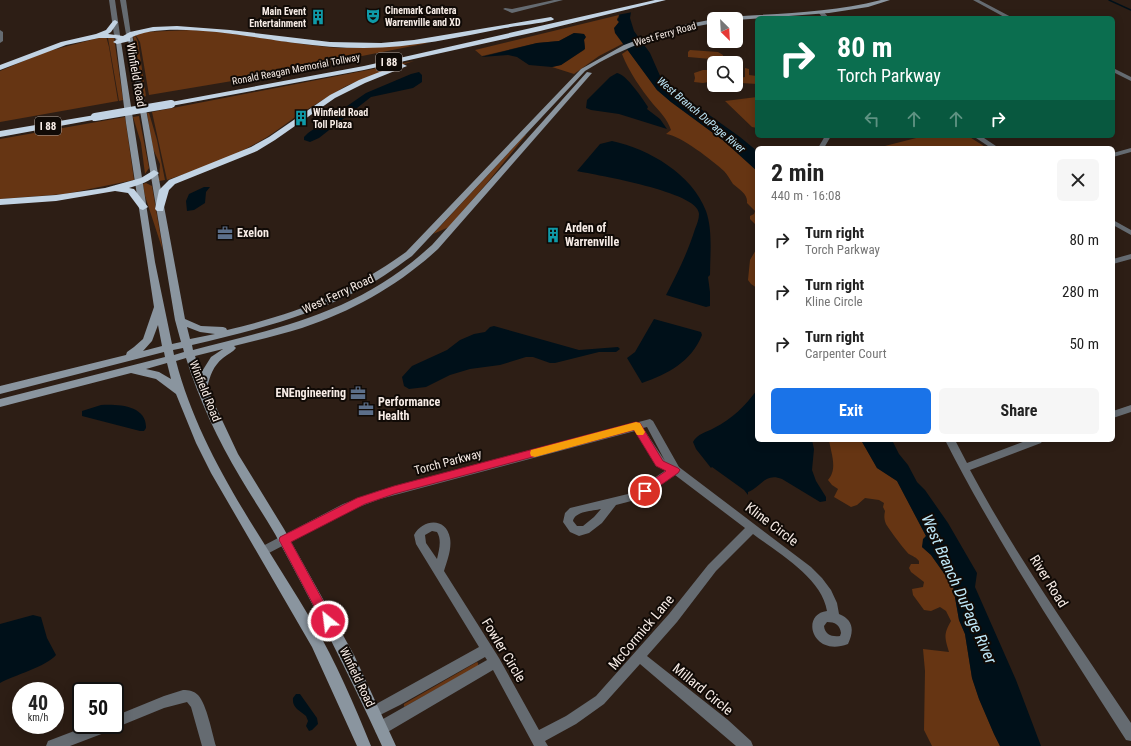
<!DOCTYPE html>
<html lang="en">
<head>
<meta charset="utf-8">
<style>
  body { margin:0; font-family:"Roboto Condensed",sans-serif; background:#f6f6f6; color:#222; height:100vh; display:flex; flex-direction:column; font-size:15px; white-space:nowrap }
  * { box-sizing:border-box; margin:0 }
  p { font-size:13px; color:#767676 }
  .icon { flex:none; width:22px; height:22px; fill:none; stroke:currentColor; stroke-width:2; stroke-linecap:round; stroke-linejoin:round }
  .map { position:relative; flex:1; overflow:hidden }
  .panel { position:absolute; left:755px; top:146px; width:360px; height:296px; display:flex; flex-direction:column; background:#fff; border-radius:6px; box-shadow:0 2px 10px #0003 }
  .panel>* { flex:none }
  .guide { position:absolute; left:755px; top:16px; width:360px; height:122px; border-radius:6px; box-shadow:0 2px 10px #0003; background:#0b6e4f; color:#fff; overflow:hidden }
  .needle { width:26px; rotate:156deg }
  .tools { position:absolute; left:707px; top:12px; display:grid; gap:8px }
  .tools a { display:grid; place-items:center; width:36px; height:36px; border-radius:6px; background:#fff; box-shadow:0 2px 10px #0003; font-size:20px }
  .speed { position:absolute; left:12px; top:682px; display:flex; gap:8px; font-size:20px; font-weight:700; text-align:center }
  .speed>* { display:grid; place-content:center; width:52px; height:52px; border-radius:50%; background:#fff; box-shadow:0 2px 10px #0003; line-height:1 }
  .speed small { font-size:10px; font-weight:400 }
  .speed .limit { border:2px solid #111; border-radius:6px; background:#fff; color:#111 }
  .pin { position:absolute; display:grid; place-items:center; width:34px; height:34px; color:#fff; margin:-17px; border:2px solid #fff; border-radius:50%; box-shadow:0 1px 4px #0007 }
  .me { position:absolute; width:44px; margin:-22px; rotate:331deg; stroke-linejoin:round; filter:drop-shadow(0 0 3px #0008) }
  .turn { display:flex; align-items:center; gap:14px; height:84px; padding:0 16px; font-size:18px }
  .turn .icon { width:52px; height:52px; stroke-width:2.5 }
  .turn b { display:block; font-size:28px; line-height:34px }
  .lanes { display:flex; align-items:center; height:38px; padding:0 16px; background:#0003; justify-content:center; gap:20px; direction:ltr }
  .lanes .off { opacity:.35 }
  .round { display:grid; place-items:center; flex:none; width:42px; height:42px; border-radius:6px; background:#f6f6f6 }
  .overview { display:flex; align-items:center; justify-content:space-between; height:68px; padding:0 16px }
  h1 { font-size:24px; font-weight:700; line-height:30px }
  .action { display:flex; gap:8px; margin-top:auto; padding:8px 16px }
  .action a { flex:1; height:46px; border-radius:6px; background:#1a73e8; color:#fff; font-size:16px; font-weight:700; line-height:46px; text-align:center }
  .action a+a { background:#f6f6f6; color:#222 }
  ul { padding:0; list-style:none }
  li { display:flex; align-items:center; gap:12px; height:52px; padding:0 16px }
  li div { flex:1 }
  li b { display:block; font-size:15px }
  li em { font-style:normal }
  .map>svg:first-child { display:block }
</style>
</head>
<body>
<div class="map">
<svg width="1131" height="746" viewBox="0 0 1131 746">
  <rect width="100%" height="100%" fill="#2d1e15"/>
  <!-- green -->
  <path fill="#663513" d="M619,15L617,19L619,22L616,26L624,43L599,56L574,74L552,67L561,65L584,50L585,47L584,39L585,38L584,34L574,33L559,41L537,43L482,56L475,50Z
    M192,30C242,32 290,45 340,48C369,49 399,42 428,43L250,78L149,95L140,42L135,34L143,32Z
    M133,35L136,37L138,42L146,96L144,97Z
    M106,36L109,47L118,101L0,122V71L45,52Z
    M114,37L123,100L119,101L108,38Z
    M628,50L657,90L671,102L724,141L757,171V226L750,219V216L754,214L755,211L747,203C748,194 740,190 733,184C730,180 728,175 724,171C713,161 680,135 666,134L671,130C667,119 661,113 653,104C641,89 629,72 622,54Z
    M690,50L718,52L723,55V60L688,57V52Z
    M414,61L383,71L346,86L298,115C284,125 271,136 253,145C226,160 196,170 167,180L152,112Z
    M745,68L749,69V75L757,76V84L741,83L740,78L745,77Z
    M703,70H714V81L703,83L694,82L695,78L694,73Z
    M757,97V128L752,127L725,101Z
    M147,113H149L157,140L165,180L159,181L160,164L153,149Z
    M139,116L149,168L145,174L141,143L133,117Z
    M125,117L134,180L65,194L0,199V139Z
    M525,135H526L487,183L449,227L433,234Z
    M924,136H968L987,148H877Z
    M146,183L152,186L163,251L145,196L143,184Z
    M757,248V288L751,284L748,280L750,260Z
    M829,440H861L877,468L897,481L926,536L922,547L931,555L953,586L959,620L965,634L972,678L979,699L994,734L1000,746H932L924,730L925,671L923,649L949,652C945,638 943,635 951,621L946,611L940,607L931,611L924,610L913,595L912,589L923,587L924,582L911,572L909,568L911,564H919V561C916,557 914,557 909,554C906,552 888,528 886,524C884,519 884,516 885,511L883,507L884,503L879,500L865,498L857,505L851,507L834,497L838,489L832,485L828,480C838,469 831,453 829,440Z
    M477,662L478,663V666L404,707V704Z"/>
  <!-- water -->
  <path fill="#001019" d="M621,0L631,12L630,18L634,31L650,53L661,78L687,99L740,137L757,151V171L724,141L671,102L657,90L615,33L614,28L619,22L617,20L619,17Z
    M574,33L584,34L586,37L584,40L585,49L561,65L552,67L529,65L517,57L508,55L481,57L537,43L559,41Z
    M419,72L422,75V82L413,88L371,97L319,138L310,142L304,140V137L308,133L366,93L411,74Z
    M617,73C626,74 643,99 648,107L647,109L660,119L667,129L619,114L591,110L586,108L587,100L610,77Z
    M612,141C649,149 692,174 706,211C713,231 710,255 710,275L708,277L710,292V306L706,307L666,295C677,274 688,252 695,229C697,224 699,219 699,214C700,192 596,175 577,171L600,144Z
    M204,187H210L206,192L205,203L194,210L187,211L186,201L189,194Z
    M654,319L701,332L702,335C691,362 668,374 642,383L627,358L635,352Z
    M494,326L579,350L618,347L620,349L616,352H599L555,363H550L533,357H526L500,365L470,369L450,375L426,387L409,389L404,386L402,377L412,366L447,350L460,340L474,334L485,332L490,327Z
    M757,390V440H812L814,449L812,470L816,481L826,497V501L820,502L782,479C765,472 761,487 748,492V495L744,490L712,467L711,468L696,449L693,442C697,434 707,432 714,428C732,419 745,406 757,390Z
    M101,405C117,404 147,405 146,428L144,431H140L82,416V411Z
    M861,440H892L899,454L908,465L917,482L925,490L948,523L977,573L975,587L1016,680L1041,746H1000L994,734L979,699L972,678L965,634L959,620L953,586L931,555L922,547L923,539L926,536L897,481L877,468Z
    M33,615L41,617L47,638L56,655C46,667 14,675 0,683V624Z
    M296,694H300L317,718L318,724L312,730L309,731L306,726L308,721L306,716C299,710 292,708 293,698Z"/>
  <!-- pier -->
  <path fill="#2d1e15" d="M619,0H634L633,12L617,15Z"/>
  <g fill="none" stroke-linecap="round" stroke-linejoin="round">
    <!-- stream -->
    <path stroke="#001019" stroke-width="1.5" d="M1109,0L1131,10"/>
    <!-- minor -->
    <path fill="#656b71" fill-rule="evenodd" d="M554,0H563L512,13L503,9L505,8L512,9Z
      M973,0H979L1013,18H1006Z
      M819,11H823L829,18H823L818,12Z
      M0,30L3,32V41L0,43Z
      M1113,68L1131,77V81L1113,72Z
      M825,136H831L824,148H818Z
      M973,136H981L999,148H991Z
      M1131,148V152L1113,157V153Z
      M1113,220L1131,230V235L1113,225Z
      M1131,254V259L1113,264V259Z
      M1131,405V412L1113,418V411Z
      M650,419L653,421L679,467L811,567L822,578L831,590L837,603L839,614C854,620 854,631 848,644C812,658 800,614 827,611C822,578 778,553 753,534L716,571L677,622L647,656L728,720L751,741L753,746H736L640,664L604,704L576,724L545,741L548,746H534L493,670L386,733L381,734L376,733L375,728L376,723L487,660L485,657L400,705L374,718L369,716L368,712L369,708L479,647L416,544L414,535C423,519 446,517 450,538C452,549 447,561 444,571L499,658L539,730L566,716L596,696L669,614L708,565L745,528L675,475L639,499L616,505L602,523L589,533L579,536L570,532L563,522L565,513L570,508L632,493L666,470L656,466L635,431L380,499L351,510L267,554L263,556L259,554L258,551L259,548L343,504L378,491ZM647,427L665,461L643,428ZM601,509L594,517L583,526H577L573,521C575,511 593,511 601,509ZM432,531L437,532C442,540 439,550 437,559L426,543L425,535ZM827,622C835,622 840,625 841,633L840,636C832,637 825,635 824,626Z
      M945,440H955L967,463L1028,440H1043L1041,443L970,470C1017,558 1076,640 1131,723V741L1126,740C1063,641 998,544 945,440Z
      M183,690C189,690 194,691 198,695C207,705 212,733 216,746H202L191,707L187,702L164,708L115,728L112,727V730L70,746H46L48,741L90,725H115V716L164,696Z"/>
    <!-- tertiary -->
    <path fill="#656b71" fill-rule="evenodd" d="M109,0H115L120,35L117,37L114,35Z
      M120,0H126L131,35L126,34Z"/>
    <!-- secondary -->
    <path fill="#8a959f" fill-rule="evenodd" d="M881,0H890L868,7L829,13L736,20L726,19L729,17C780,13 831,13 881,0Z
      M714,19V23C668,31 625,46 585,71L412,256C394,269 376,282 355,292C304,318 248,332 192,345L193,350C286,326 359,312 432,245L587,72L592,73L438,249C399,285 353,311 302,328C280,335 257,340 234,346L236,348C233,352 228,354 223,358C213,366 210,376 207,388L238,454L284,529L354,655L396,746H382C349,674 313,604 275,534C264,515 251,496 240,477C218,440 199,400 186,358L176,361C201,457 263,538 313,623C336,662 354,704 371,746H357L312,647L211,473L196,443L176,394L156,379L131,373L0,407V399L165,357L164,352L0,394V386L126,355L127,352L134,347L143,339L154,307L126,123L115,34L120,35L155,262L172,344L181,342L175,320L127,33L132,34L185,319L201,326L223,327L226,328L227,330C296,314 349,293 406,252L581,69L624,45L653,34L684,25ZM158,325L162,346L143,351L152,341ZM187,327L200,332L215,334L190,339ZM183,348L184,352L174,355L173,350ZM223,349L211,357L201,373L195,356ZM167,363L171,379L159,372L146,369Z"/>
    <!-- motorway -->
    <path fill="#c2d3e3" fill-rule="evenodd" d="M655,0H666L540,31L364,70L171,106L167,104L171,102L364,66Z
      M551,17L554,19L553,20C538,24 521,25 505,28C459,37 412,48 364,48C341,48 318,46 295,43C255,38 165,19 130,38V41L117,44L113,42L118,39L114,38H99L66,45L0,70V65L61,42L96,34L106,30L113,21L115,20L118,22L111,32L108,34L123,36L130,32L153,27L177,26L230,30L330,42L381,43L414,40Z
      M400,64H403L407,66L365,83L335,98L275,140L257,151L175,184L169,190L163,211H157L155,209L159,190L169,180L251,147L269,137L330,95L359,80Z
      M95,115L99,117L98,119L0,137V131Z
      M154,170L159,173C151,181 139,185 129,188L134,189L148,207L143,210L140,209L128,193L115,191L56,201L0,205V199L56,195L105,188L141,178Z"/>
    <!-- motorway-bridge -->
    <path stroke="#c2d3e3" stroke-width="8" d="M95,117L171,104"/>
  </g>
  <!-- route -->
  <path fill="#e11d48" stroke="#92132f" d="M636,422L640,423L663,461L678,468L680,470L678,473L648,494L645,495L641,494L639,491L641,488L666,471L656,466L634,430L394,494L365,504L291,542L334,621L332,625L328,626L324,625L279,540L280,537L357,498L394,486Z"/>
  <!-- slow -->
  <path fill="#f59e0b" d="M636,422L640,423L645,432L643,435H637L634,430L535,457L531,456L530,453L531,450L535,449Z"/>
  <!-- icons -->
  <defs>
    <g id="theatre-bare" transform="scale(1.2)"><path d="M-5-5.5Q0-4 5-5.5V0Q5 5 0 6Q-5 5-5 0ZM-3.3-2.5H-1v1.5H-3.3ZM1-2.5H3.3v1.5H1ZM-2.8 1Q0 5.5 2.8 1Z" fill="#0f9aa8" stroke="#100a06" stroke-width="2.5" paint-order="stroke"/></g>
    <g id="building-bare" transform="scale(1.2)"><path d="M-4-6H4V6H1V3H-1V6H-4ZM-2.5-4.3h1.7v1.8h-1.7ZM.8-4.3h1.7v1.8H.8ZM-2.5-1h1.7V.8h-1.7ZM.8-1h1.7V.8H.8Z" fill="#0f9aa8" stroke="#100a06" stroke-width="2.5" paint-order="stroke"/></g>
    <g id="office-bare" transform="scale(1.2)"><path d="M-6-3h4V-5.5h4V-3h4V5H-6ZM-1-4.5V-3h2v-1.5ZM-6 0V1H6V0Z" fill="#5c6f8a" stroke="#100a06" stroke-width="2.5" paint-order="stroke"/></g>
  </defs>
  <g fill-rule="evenodd">
    <use href="#theatre-bare" x="373" y="16"/>
    <use href="#building-bare" x="318" y="17"/>
    <use href="#building-bare" x="301" y="118"/>
    <use href="#office-bare" x="225" y="233"/>
    <use href="#building-bare" x="553" y="235"/>
    <use href="#office-bare" x="358" y="393"/>
    <use href="#office-bare" x="366" y="409"/>
  </g>
  <g text-anchor="middle" dominant-baseline="central" stroke-width="4" stroke-linejoin="round" paint-order="stroke">
    <!-- far-poi labels -->
    <g font-size="10" font-weight="bold" fill="#f7ece6" stroke="#100a06" text-anchor="start">
      <text x="385" y="10">Cinemark Cantera<tspan x="385" dy="12">Warrenville and XD</tspan></text>
      <text x="306" y="11" text-anchor="end">Main Event<tspan x="306" dy="12">Entertainment</tspan></text>
      <text x="313" y="112">Winfield Road<tspan x="313" dy="12">Toll Plaza</tspan></text>
    </g>
    <!-- far-street labels -->
    <g font-size="10" fill="#f7ece6" stroke="#100a06">
      <text transform="translate(665 34) rotate(-16)">West Ferry Road</text>
      <text transform="translate(296 69) rotate(-11)">Ronald Reagan Memorial Tollway</text>
    </g>
    <!-- shield labels -->
    <g fill="#100a06" stroke="#b2a8a3" stroke-width="1">
      <rect x="376" y="53" width="26" height="18" rx="3"/>
      <rect x="35" y="117" width="26" height="18" rx="3"/>
    </g>
    <g font-size="11" font-weight="bold" fill="#f7ece6">
      <text x="389" y="62">I 88</text>
      <text x="48" y="126">I 88</text>
    </g>
    <!-- far-water labels -->
    <g font-size="11" font-style="italic" fill="#bfe8f9" stroke="#100a06">
      <text transform="translate(701 115) rotate(40)">West Branch DuPage River</text>
    </g>
    <!-- street labels -->
    <g font-size="12" fill="#f7ece6" stroke="#100a06">
      <text transform="translate(136 75) rotate(80)">Winfield Road</text>
      <text transform="translate(338 294) rotate(-25)">West Ferry Road</text>
      <text transform="translate(205 391) rotate(68)">Winfield Road</text>
      <text transform="translate(448 462) rotate(-15)">Torch Parkway</text>
      <text transform="translate(357 677) rotate(64)">Winfield Road</text>
    </g>
    <!-- poi labels -->
    <g font-size="12" font-weight="bold" fill="#f7ece6" stroke="#100a06" text-anchor="start">
      <text x="565" y="228">Arden of<tspan x="565" dy="14">Warrenville</tspan></text>
      <text x="237" y="233">Exelon</text>
      <text x="346" y="393" text-anchor="end">ENEngineering</text>
      <text x="378" y="402">Performance<tspan x="378" dy="14">Health</tspan></text>
    </g>
    <!-- near-street labels -->
    <g font-size="14" fill="#f7ece6" stroke="#100a06">
      <text transform="translate(772 524) rotate(37)">Kline Circle</text>
      <text transform="translate(1049 581) rotate(58)">River Road</text>
      <text transform="translate(641 632) rotate(-50)">McCormick Lane</text>
      <text transform="translate(504 650) rotate(59)">Fowler Circle</text>
      <text transform="translate(703 689) rotate(39)">Millard Circle</text>
    </g>
    <!-- near-water labels -->
    <g font-size="16" font-style="italic" fill="#bfe8f9" stroke="#100a06">
      <text transform="translate(959 589) rotate(66)">West Branch DuPage River</text>
    </g>
  </g>
</svg>
<div class="tools">
<a><svg class="needle" viewBox="-14 -14 28 28"><path d="M0-13l5 13h-10z" fill="#e53935"/><path d="M0 13l5-13h-10z" fill="#767676"/></svg></a>
<a><svg class="icon" aria-label="search" viewBox="0 0 24 24"><circle cx="10" cy="10" r="6"/><path d="M15 15l6 6"/></svg></a>
</div>
<div class="speed"><div>40<small>km/h</small></div><div class="limit">50</div></div>
<div class="pin" style="left:645px;top:491px;background:#d93025"><svg class="icon" aria-label="arrive" viewBox="0 0 24 24"><path d="M6 21V4h12l-3 4 3 4H6"/></svg></div>
<svg class="me" style="left:328px;top:621px" viewBox="-20 -20 40 40"><circle r="17" fill="#e11d48" stroke="#fff" stroke-width="3"/><path d="M0-11L8 9 0 5-8 9z" fill="#fff"/></svg>
<div class="guide">
<div class="turn"><svg class="icon" aria-label="right" viewBox="0 0 24 24"><path d="M7 20v-9h11M14 6l5 5-5 5"/></svg><div><b>80 m</b>Torch Parkway</div></div>
<div class="lanes"><svg class="icon off" aria-label="left" viewBox="0 0 24 24"><path d="M17 20v-9H6M10 6l-5 5 5 5"/></svg><svg class="icon off" aria-label="ahead" viewBox="0 0 24 24"><path d="M12 20V5M6 11l6-6 6 6"/></svg><svg class="icon off" aria-label="ahead" viewBox="0 0 24 24"><path d="M12 20V5M6 11l6-6 6 6"/></svg><svg class="icon" aria-label="right" viewBox="0 0 24 24"><path d="M7 20v-9h11M14 6l5 5-5 5"/></svg></div>
</div>
<section class="panel">
<div class="overview"><div><h1>2 min</h1><p>440 m · 16:08</p></div><a class="round"><svg class="icon" aria-label="close" viewBox="0 0 24 24"><path d="M6 6l12 12M18 6L6 18"/></svg></a></div>
<ul>
<li><svg class="icon" aria-label="right" viewBox="0 0 24 24"><path d="M7 20v-9h11M14 6l5 5-5 5"/></svg><div><b>Turn right</b><p>Torch Parkway</p></div><em>80 m</em></li>
<li><svg class="icon" aria-label="right" viewBox="0 0 24 24"><path d="M7 20v-9h11M14 6l5 5-5 5"/></svg><div><b>Turn right</b><p>Kline Circle</p></div><em>280 m</em></li>
<li><svg class="icon" aria-label="right" viewBox="0 0 24 24"><path d="M7 20v-9h11M14 6l5 5-5 5"/></svg><div><b>Turn right</b><p>Carpenter Court</p></div><em>50 m</em></li>
</ul>
<div class="action"><a>Exit</a><a>Share</a></div>
</section>
</div>
</body>
</html>
